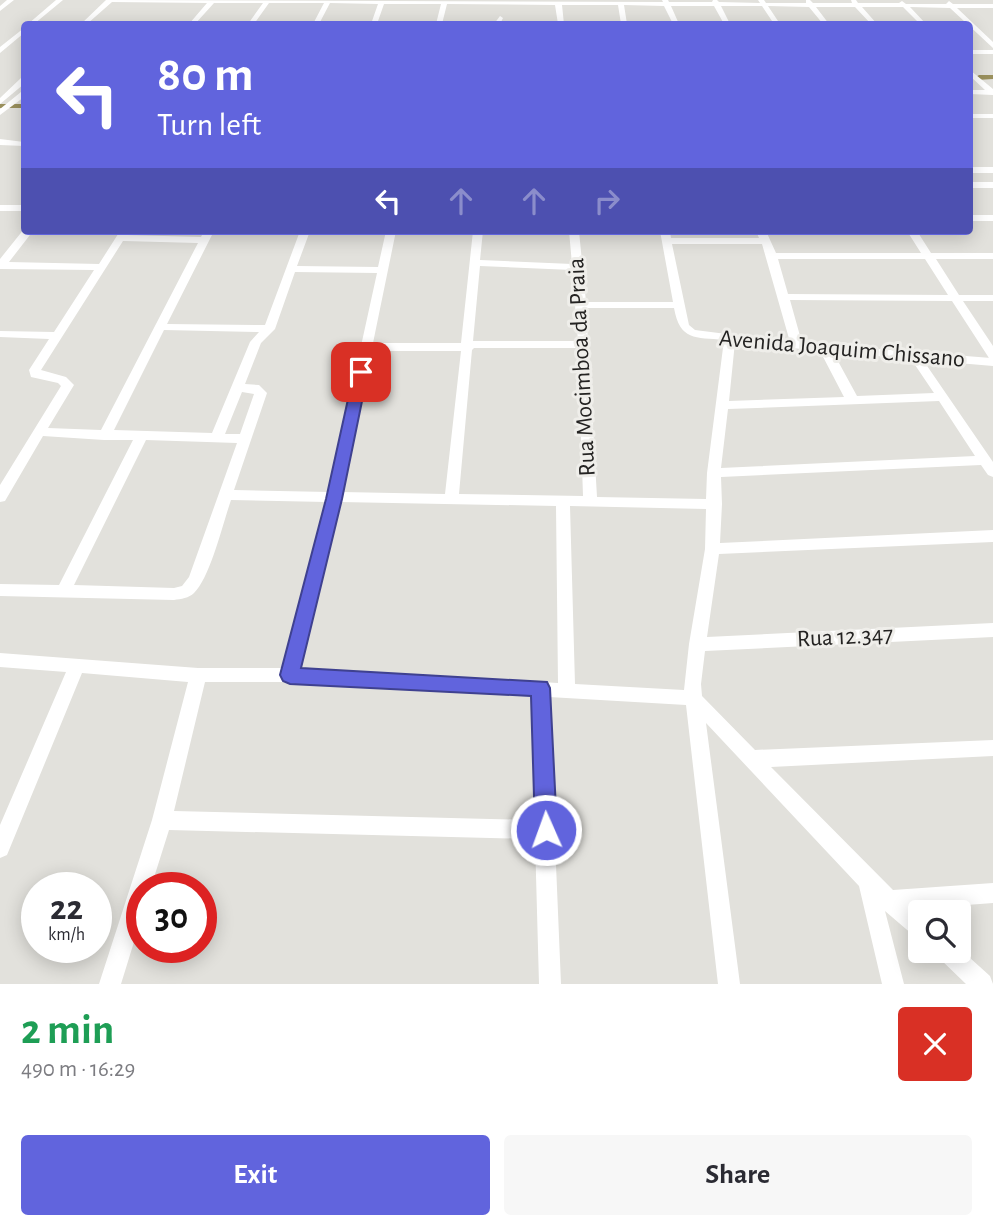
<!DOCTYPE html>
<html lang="en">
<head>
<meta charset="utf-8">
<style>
  body { margin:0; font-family:"Alegreya Sans",sans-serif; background:#f7f7f7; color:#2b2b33; height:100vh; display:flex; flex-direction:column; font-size:26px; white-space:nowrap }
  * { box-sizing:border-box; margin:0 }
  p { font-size:23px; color:#7c7c81 }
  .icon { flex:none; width:38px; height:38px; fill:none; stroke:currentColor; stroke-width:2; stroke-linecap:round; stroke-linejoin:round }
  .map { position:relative; height:984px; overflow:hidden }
  .details { display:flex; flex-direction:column; background:#fff; flex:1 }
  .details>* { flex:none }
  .guide { position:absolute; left:21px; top:21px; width:952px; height:214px; border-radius:7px; box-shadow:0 4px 18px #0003; background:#6164dd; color:#fff; overflow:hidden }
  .buttons { position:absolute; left:908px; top:900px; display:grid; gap:14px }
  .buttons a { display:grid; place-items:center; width:63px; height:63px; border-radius:7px; background:#fff; box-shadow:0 4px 18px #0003; font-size:35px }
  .speed { position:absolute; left:21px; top:872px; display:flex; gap:14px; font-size:35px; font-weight:700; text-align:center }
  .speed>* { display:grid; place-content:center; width:91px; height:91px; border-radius:50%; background:#fff; box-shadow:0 4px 18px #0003; line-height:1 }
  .speed small { font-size:18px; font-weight:400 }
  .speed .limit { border:10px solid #d22; background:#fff; color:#111 }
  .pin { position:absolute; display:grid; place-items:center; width:60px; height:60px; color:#fff; margin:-30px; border-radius:14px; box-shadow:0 4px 10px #0006 }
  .me { position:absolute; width:77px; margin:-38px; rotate:358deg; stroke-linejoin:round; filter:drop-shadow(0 0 5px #0008) }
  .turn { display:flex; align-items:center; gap:24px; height:147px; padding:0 21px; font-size:32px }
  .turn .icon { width:91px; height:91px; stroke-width:2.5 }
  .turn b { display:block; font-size:49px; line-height:60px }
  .lanes { display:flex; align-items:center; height:66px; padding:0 21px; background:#0003; justify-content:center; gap:35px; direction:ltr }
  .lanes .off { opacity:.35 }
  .round { display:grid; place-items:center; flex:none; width:74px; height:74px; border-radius:7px; background:#f7f7f7 }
  .head { display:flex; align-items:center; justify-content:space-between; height:119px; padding:0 21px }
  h1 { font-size:42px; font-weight:600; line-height:52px; color:#1e9e55 }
  .cta { display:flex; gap:14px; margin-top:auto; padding:14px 21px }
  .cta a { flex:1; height:80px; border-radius:7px; background:#6164dd; color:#fff; font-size:28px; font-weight:600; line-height:80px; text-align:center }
  .cta a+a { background:#f7f7f7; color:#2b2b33 }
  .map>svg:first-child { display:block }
</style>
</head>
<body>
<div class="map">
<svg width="993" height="984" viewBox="0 0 993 984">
  <rect width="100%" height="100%" fill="#e2e1dc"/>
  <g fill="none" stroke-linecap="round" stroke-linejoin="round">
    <!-- canal -->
    <path fill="#9a905d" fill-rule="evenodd" d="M979,75H993V79L977,80L976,77Z
      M0,104H24V108H0Z"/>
    <!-- minor -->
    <path fill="#fff" fill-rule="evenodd" d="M7,0H14L0,11V6Z
      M56,0H63L34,24H28Z
      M106,0L663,2L662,0H668L669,2H712L713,0H717L719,2L760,3L758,0H764L766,3H806V0H810L813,3H852L851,0H856L858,3H899L902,1L906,4H946L949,1L953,4H993V8H957L993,42V48L950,8L910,7L926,24H920L903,7H862L877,24H871L855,7H816L829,24H823L809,7L768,6L780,24H774L762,6H721L730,24H724L714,6H671L679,24H673L664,6L624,5L627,24H621L618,5H562L564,24H558L555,5L447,4L442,24H436L441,4H384L377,24H371L378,4L330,3L319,24H313L324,3H269L254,24H248L263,3H214L195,24H189L207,3L112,2L87,24H81Z
      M500,16L503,18L500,24H494Z
      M24,28V33L0,53V47Z
      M970,50H993V54H970Z
      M970,70L993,89V95L970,94V90H985L970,76Z
      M21,78H24V84L0,104V98Z
      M21,92H24V97L0,115V109Z
      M970,114H993V118H970Z
      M0,139L24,142V146L0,145Z
      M970,167H993V173H970Z
      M970,182H993V188H970Z
      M0,205H24V211H0Z
      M970,215H993V221H970Z
      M24,229V231H33L9,262L99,264L120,231H130L127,235L201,237L204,231H214L167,324L265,325L300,231H310L297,266L378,267L386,231H396L373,343H461L473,231H483L480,260L572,264L569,231H579L586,302H673L660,231H670L671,238H759L756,231H766L776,253H921L907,231H917L931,253H993V259H936L959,295H993V301H963L993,346V366L923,360L993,462V477L988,475L981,465L721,477L722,504L720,543L993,530V542L719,554L707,637L993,623V637L705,651L701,684L702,696L755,750L993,740V756L771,767L893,890L993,883V903L914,909L920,914V938L913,935L885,911L904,984H882L859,886L706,723L740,984H718L686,705L549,697L561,984H539L535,839L169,830L151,887H142V916L121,984H99L152,820L188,682L82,673L7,855L0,858V825L66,672L0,667V653L198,668H283L326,502L231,500C223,523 210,578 194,593C189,598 181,599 174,600L0,596V584L59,585L133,440H104L43,436L5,501L0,502V485L61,386L58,383L31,377L29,370L49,339L0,337V331L54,332L94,270L0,269V259ZM123,241L198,243L101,430L48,428L74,385L66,377L41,370ZM672,244H762L790,342L695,330L689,325ZM778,259H925L948,295L788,294ZM480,266L572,270L578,341H473ZM295,272L377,273L329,492L234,490L267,393L259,385L245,384L261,343L275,329ZM790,300L952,301L989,358H991L802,343ZM586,308H674C680,341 695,337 724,340L707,473L706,499L597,497ZM164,330L259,332L250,342L212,433L114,430ZM735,342L820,351L844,397L729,401ZM474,348H578L583,496L459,494L472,350ZM371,351H461L445,494L342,492ZM833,352L911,359L934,393L857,396ZM242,392L254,394L240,434H225ZM939,401L975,456L721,468L728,409ZM146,440L237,443L189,577L182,586L174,588L74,585ZM340,502L556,506L558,683L300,668ZM570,506L706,509L705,549L689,644L684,690L575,684ZM205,682H290L532,696L535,820L174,811Z
      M959,948L990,976L993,984H966L938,957L934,950H959Z"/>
  </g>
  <!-- route -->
  <path fill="#6164dd" stroke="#3f4190" stroke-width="2" d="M361,368L368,372L342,499L301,668L547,682L550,688L557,830L554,838L546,841L538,838L535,830L531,696L290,684L283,681L280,675L326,499L354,372Z"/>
  <g text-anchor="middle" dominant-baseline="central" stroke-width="6" stroke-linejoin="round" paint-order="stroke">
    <!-- street labels -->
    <g font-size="24" fill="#242322" stroke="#efeeea">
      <text transform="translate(842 349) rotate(5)">Avenida Joaquim Chissano</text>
      <text transform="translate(582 367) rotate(-93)">Rua Mocimboa da Praia</text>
      <text transform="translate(845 637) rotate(-3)">Rua 12.347</text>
    </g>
  </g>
</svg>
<div class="buttons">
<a><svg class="icon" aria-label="search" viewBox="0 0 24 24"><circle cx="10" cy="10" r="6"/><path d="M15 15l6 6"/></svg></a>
</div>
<div class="speed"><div>22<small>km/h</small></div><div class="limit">30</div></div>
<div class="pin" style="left:361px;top:372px;background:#d93025"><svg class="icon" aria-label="arrive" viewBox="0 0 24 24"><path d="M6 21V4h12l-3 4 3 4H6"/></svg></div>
<svg class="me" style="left:546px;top:830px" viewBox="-20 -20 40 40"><circle r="17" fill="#6164dd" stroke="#fff" stroke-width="3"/><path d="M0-11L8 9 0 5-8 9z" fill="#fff"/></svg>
<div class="guide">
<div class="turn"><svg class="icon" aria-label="left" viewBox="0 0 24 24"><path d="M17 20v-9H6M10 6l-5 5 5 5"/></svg><div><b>80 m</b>Turn left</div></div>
<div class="lanes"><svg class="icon" aria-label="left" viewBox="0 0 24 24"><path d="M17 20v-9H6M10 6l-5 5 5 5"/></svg><svg class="icon off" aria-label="ahead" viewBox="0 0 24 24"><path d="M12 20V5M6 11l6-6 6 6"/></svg><svg class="icon off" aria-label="ahead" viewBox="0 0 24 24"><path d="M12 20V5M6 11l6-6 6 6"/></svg><svg class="icon off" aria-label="right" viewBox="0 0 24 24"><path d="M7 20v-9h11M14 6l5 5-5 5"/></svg></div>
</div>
</div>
<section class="details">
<div class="head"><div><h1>2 min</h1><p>490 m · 16:29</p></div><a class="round" style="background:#d93025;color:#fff"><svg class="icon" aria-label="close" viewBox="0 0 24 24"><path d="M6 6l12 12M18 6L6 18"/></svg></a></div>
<div class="cta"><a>Exit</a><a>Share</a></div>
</section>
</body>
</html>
